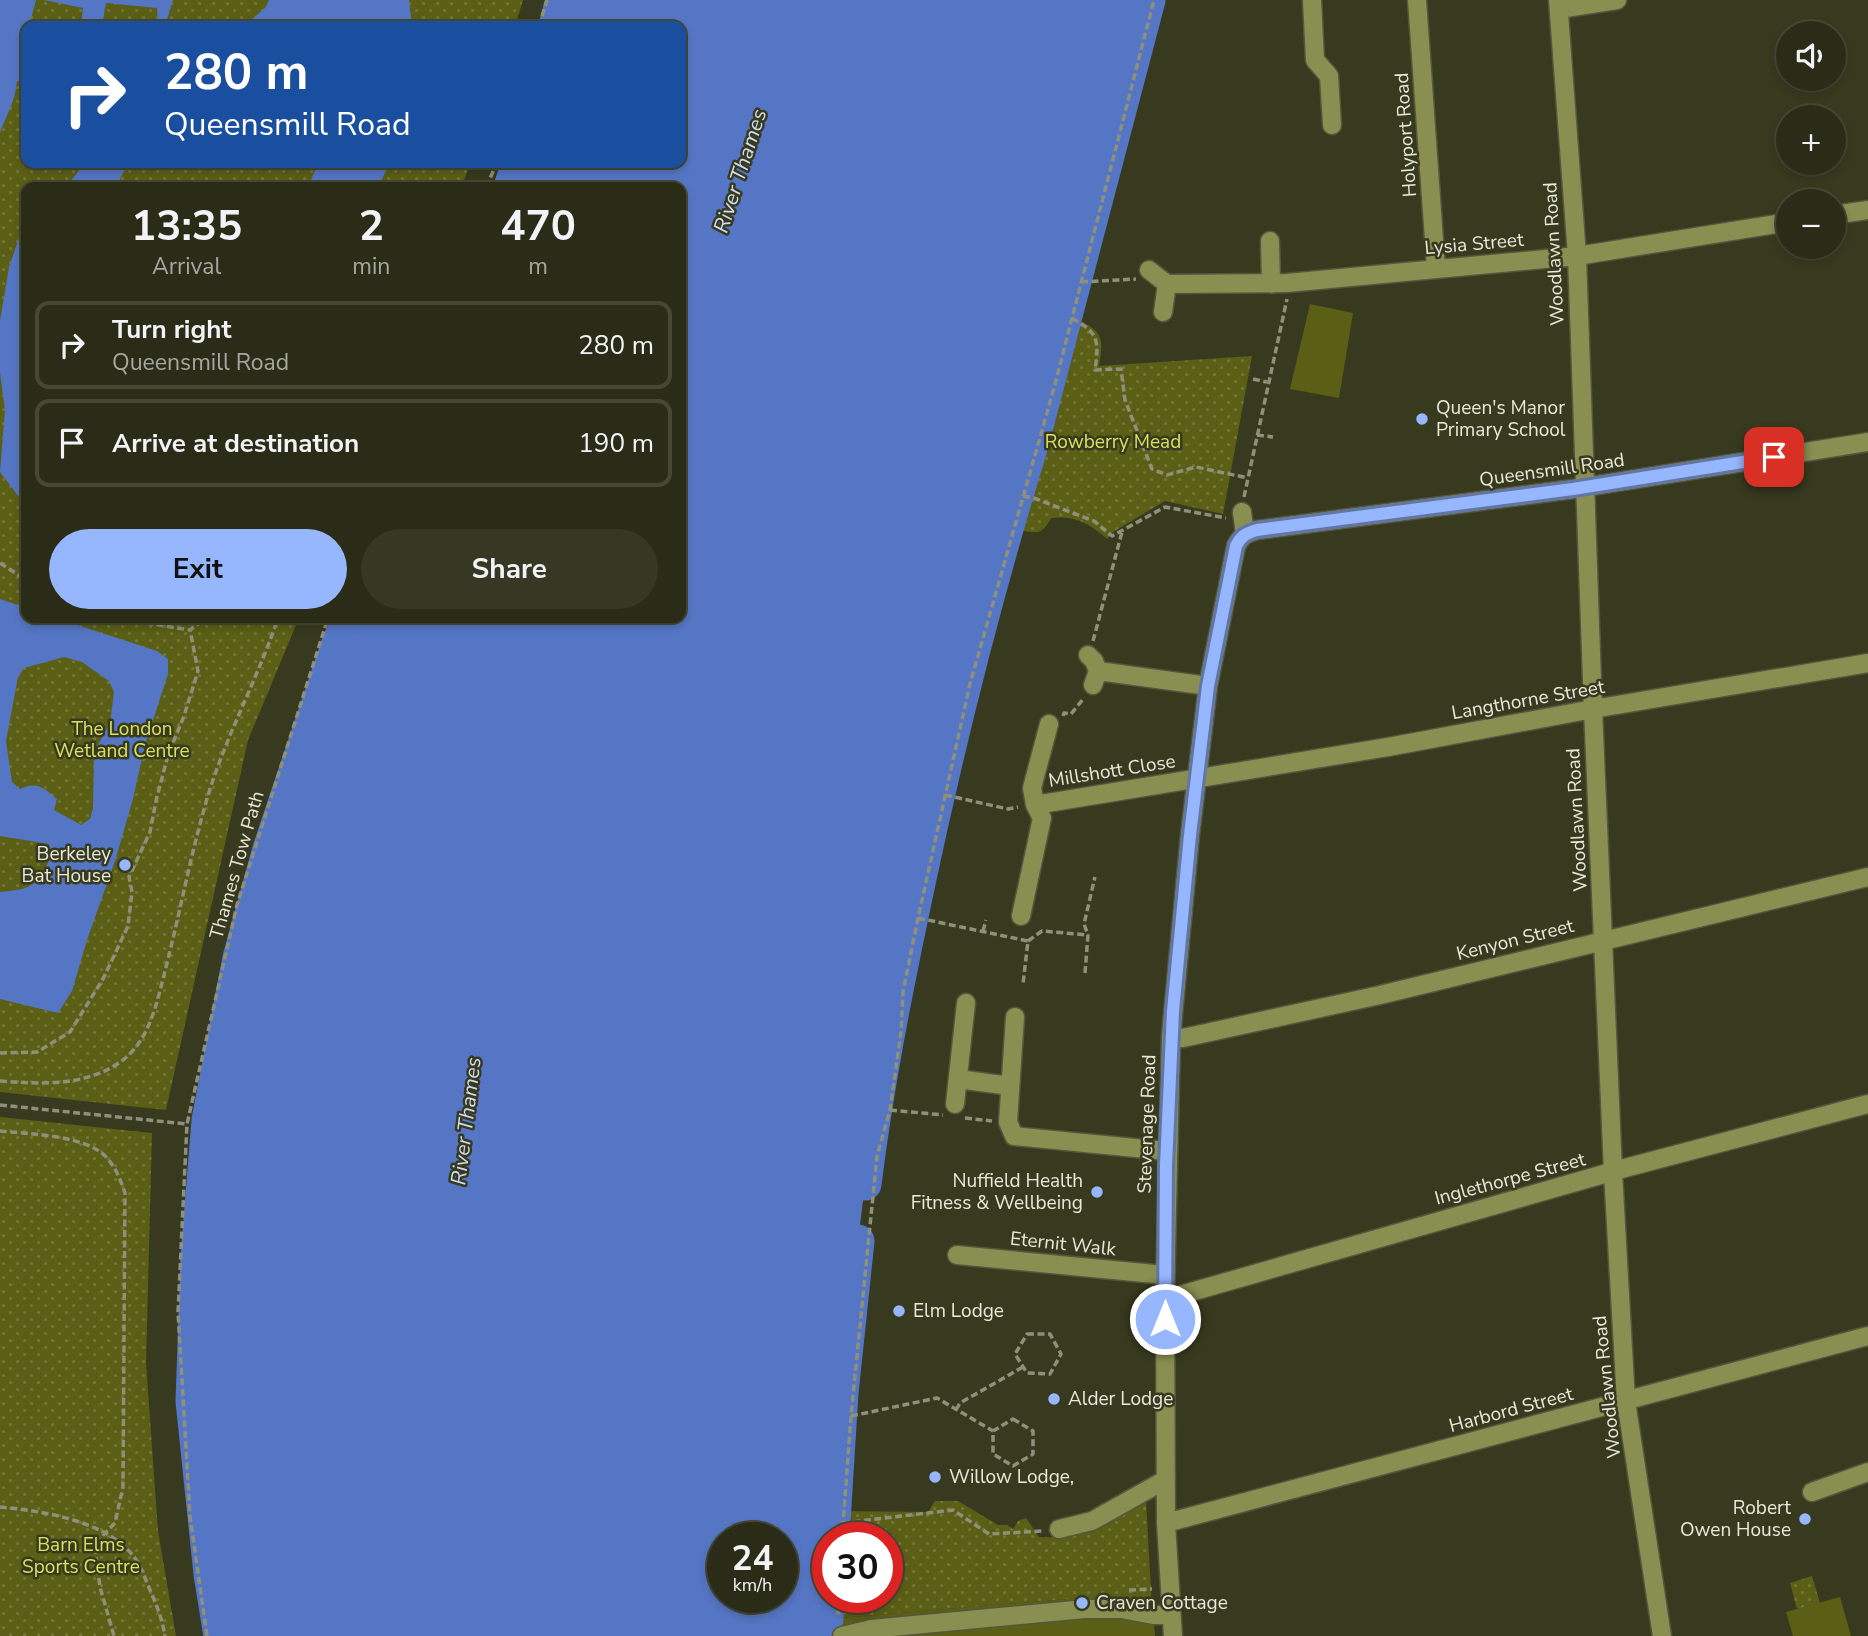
<!DOCTYPE html>
<html lang="en">
<head>
<meta charset="utf-8">
<style>
  body { margin:0; font-family:"Nunito Sans",sans-serif; background:#363824; color:#f1f3f6; height:100vh; display:flex; flex-direction:column; font-size:26px; white-space:nowrap }
  * { box-sizing:border-box; margin:0 }
  p { font-size:23px; color:#a5a7a1 }
  .icon { flex:none; width:38px; height:38px; fill:none; stroke:currentColor; stroke-width:2; stroke-linecap:round; stroke-linejoin:round }
  .map { position:relative; flex:1; overflow:hidden }
  .details { position:absolute; left:21px; top:182px; width:665px; height:441px; display:flex; flex-direction:column; background:#2a2c17; border-radius:14px; box-shadow:0 4px 10px #0003,0 0 0 2px #464836 }
  .details>* { flex:none }
  .top-card { position:absolute; left:21px; top:21px; width:665px; height:147px; border-radius:14px; box-shadow:0 4px 10px #0003,0 0 0 2px #464836; background:#1a4fa0; color:#fff; overflow:hidden }
  .controls { position:absolute; left:1776px; top:21px; display:grid; gap:14px }
  .controls a { display:grid; place-items:center; width:70px; height:70px; border-radius:50%; background:#2a2c17; box-shadow:0 4px 10px #0003,0 0 0 2px #464836; font-size:35px }
  .speed { position:absolute; left:707px; top:1522px; display:flex; gap:14px; font-size:35px; font-weight:700; text-align:center }
  .speed>* { display:grid; place-content:center; width:91px; height:91px; border-radius:50%; background:#2a2c17; box-shadow:0 4px 10px #0003,0 0 0 2px #464836; line-height:1 }
  .speed small { font-size:18px; font-weight:400 }
  .speed .limit { border:10px solid #d22; background:#fff; color:#111 }
  .pin { position:absolute; display:grid; place-items:center; width:60px; height:60px; color:#fff; margin:-30px; border-radius:14px; box-shadow:0 4px 10px #0006 }
  .me { position:absolute; width:77px; margin:-38px; rotate:0deg; stroke-linejoin:round; filter:drop-shadow(0 0 5px #0008) }
  .turn { display:flex; align-items:center; gap:24px; height:147px; padding:0 28px; font-size:32px }
  .turn .icon { width:91px; height:91px; stroke-width:2.5 }
  .turn b { display:block; font-size:49px; line-height:60px }
  .eta { display:flex; justify-content:space-evenly; align-items:center; height:119px; text-align:center }
  .eta b { font-size:42px; font-weight:700; line-height:49px }
  .primary-button { display:flex; gap:14px; margin-top:auto; padding:14px 28px }
  .primary-button a { flex:1; height:80px; border-radius:42px; background:#96b6fd; color:#111; font-size:28px; font-weight:700; line-height:80px; text-align:center }
  .primary-button a+a { background:#363824; color:#f1f3f6 }
  ul { padding:0; list-style:none }
  li { display:flex; align-items:center; gap:21px; height:88px; margin:0 14px 10px; padding:0 14px; border:4px solid #464836; border-radius:14px }
  li div { flex:1 }
  li b { display:block; font-size:26px }
  li em { font-style:normal }
  .map>svg:first-child { display:block }
</style>
</head>
<body>
<div class="map">
<svg width="1868" height="1636" viewBox="0 0 1868 1636">
  <defs>
    <pattern id="park-dots" width="8" height="8" patternUnits="userSpaceOnUse" patternTransform="scale(1.75)"><rect width="8" height="8" fill="#5b5f15"/><path d="M2 2h.1M6 6h.1" fill="none" stroke="#737636" stroke-width="1.8" stroke-linecap="round"/></pattern>
  </defs>
  <rect width="100%" height="100%" fill="#383a1f"/>
  <!-- green -->
  <path fill="#5b5f15" d="M1310,304L1353,313L1339,398L1290,389Z
    M1151,1592L1155,1636H822L827,1619Z
    M1840,1597L1851,1636H1793L1786,1612Z"/>
  <!-- park -->
  <path fill="url(#park-dots)" d="M0,0H523L515,26H26V163H470L462,187H26V618H299L248,740L166,1110L0,1092Z
    M1065,317C1079,321 1098,325 1101,342C1102,349 1100,359 1099,366L1252,356L1223,514L1165,501L1113,532L1107,539C1090,523 1074,515 1051,518C1043,534 1037,534 1020,530L1024,519L1010,517L1032,445Z
    M0,1117L152,1133L146,1363L158,1531L176,1636H0Z
    M1146,1500L1151,1592L827,1619L828,1598H887V1538H833L835,1511L928,1512L935,1501H958L998,1525H1007L1013,1529L1018,1521L1026,1518L1039,1537C1089,1540 1105,1524 1146,1500Z
    M1812,1576L1820,1603L1797,1609L1790,1583Z"/>
  <!-- water -->
  <path fill="#5576c4" fill-rule="evenodd" d="M0,0H36L29,26H26V37L19,64L26,67V83L17,81C15,103 7,113 0,133Z
    M44,0H173L165,26H158L157,8L106,3L102,26H81L83,8Z
    M269,0H409L412,26H244L265,8Z
    M562,0H1149L1032,445L1010,517L954,728L926,849L889,1031L870,1146L853,1280L842,1393L833,1538H828V1598L827,1619L822,1636H220L210,1574L192,1401L197,1257L208,1120L239,958L269,849L338,643L349,618H681V187H510L518,163H681V26H555ZM723,1538H782V1598H723Z
    M85,163H147L127,165L116,187H66Z
    M318,163H390L378,187H308Z
    M26,231V506L0,472L5,410L0,373V321L9,267L20,235Z
    M0,599L26,608V618H56L157,651L168,659V674L145,745L133,799L115,861L87,940L72,991L58,1013L0,999V892C34,889 37,885 52,855L49,844L0,836ZM64,657L82,662L109,681L114,692L110,723L94,752L93,808L90,819L81,825L54,810L57,799C43,788 38,781 20,789L12,782L6,741L18,677L24,668Z"/>
  <g fill="none" stroke-linecap="round" stroke-linejoin="round">
    <!-- river -->
    <path stroke="#5576c4" stroke-width="33" d="M555,26L562,0
      M510,187L518,163
      M865,1184C877,1087 896,992 916,897C948,745 986,594 1032,445L1149,0
      M833,1538L842,1393L858,1241
      M220,1636L210,1574L192,1401L197,1257L208,1120L239,958L269,849L338,643L349,618
      M822,1636L827,1619L828,1598"/>
    <!-- minor casing -->
    <g stroke="#54563d" stroke-width="21">
      <path id="minor" d="M1312,0L1315,60L1329,76L1332,125
        M1417,0L1436,268
        M1558,0L1577,256L1593,709L1613,1172L1626,1401L1662,1636
        M1559,9L1617,0
        M1834,215L1868,210
        M1270,241L1271,284
        M1149,270L1167,284L1287,283L1577,256L1788,222
        M1163,312L1167,284
        M1242,512L1245,534
        M1088,655L1094,661L1098,671
        M1093,685L1098,671L1208,686
        M1049,724L1032,788L1035,805L1388,747L1593,709L1868,663
        M1021,916L1042,818L1035,805
        M1015,1017L1008,1122L1014,1136L1166,1151
        M1171,1036L1183,1038L1380,995L1868,877
        M958,1079L1010,1086
        M955,1104L966,1003
        M957,1255L1165,1275
        M1165,1295L1177,1296L1625,1168L1868,1104
        M1812,1492L1868,1472
        M1166,1523L1868,1336
        M1059,1529L1092,1521L1165,1480
        M842,1636L871,1629L1085,1609H1121L1153,1615H1171
        M1173,1636L1166,1523L1165,1295L1171,1036L1190,835L1208,686L1236,546C1241,536 1246,533 1257,530L1573,489L1868,442"/>
    </g>
    <!-- path -->
    <path stroke="#8e907b" stroke-width="3.5" stroke-dasharray="7 3.5" stroke-linecap="butt" d="M539,26L547,0
      M486,187L497,163
      M1081,282L1136,279
      M1072,318C1099,333 1099,341 1095,370L1121,369L1125,400L1152,469L1167,475L1196,467L1248,478
      M1253,379L1267,382
      M1257,435L1273,437
      M1023,496L1034,498L1094,521L1112,536L1165,507L1226,518
      M1244,497L1287,299
      M0,563L26,580
      M115,618L190,630L206,618
      M1093,641L1122,532
      M1063,716L1064,713L1071,714L1084,698
      M945,795L1008,809L1018,807
      M918,918L1028,941L1023,984
      M983,931L986,920
      M1028,941L1042,931L1088,935
      M1085,973L1088,935L1084,924L1095,877
      M0,1053L37,1052L70,1032L103,979L128,926L132,892L129,877L150,832L156,801L168,755L184,716L198,671L190,630
      M0,1081C42,1084 87,1087 123,1060C150,1039 157,1002 165,971C181,909 192,846 211,786C230,728 259,675 278,618
      M0,1105L187,1124
      M890,1110L943,1115
      M965,1118L992,1121
      M0,1131C29,1134 87,1135 107,1158C116,1168 121,1181 125,1193L123,1487L115,1523L97,1541L95,1550L100,1587L114,1636
      M1027,1334H1050L1061,1354L1050,1374L1027,1373L1015,1354Z
      M956,1410L960,1403L1023,1367
      M851,1416L937,1398L993,1431
      M1013,1419L1033,1431V1454L1013,1466L993,1454V1431Z
      M0,1507C43,1511 111,1521 137,1561C142,1569 146,1581 150,1590C157,1606 162,1619 165,1636
      M843,1523L953,1510L989,1534L1043,1531
      M842,1538L851,1416L877,1156L890,1110L901,1032L903,992L918,918L970,684L1054,388L1154,0
      M1129,1590L1152,1589
      M838,1598V1613L866,1610
      M207,1636L190,1516L178,1312L187,1124L237,905L328,618"/>
    <!-- minor -->
    <use href="#minor" stroke="#898e51" stroke-width="18"/>
  </g>
  <g fill="none" stroke-linecap="round" stroke-linejoin="round">
    <!-- route casing -->
    <g stroke="#6276a4" stroke-width="18">
      <path id="route" d="M1165,1319L1166,1165L1173,1011L1190,835L1208,686L1236,546C1241,536 1246,533 1257,530L1573,489L1774,457"/>
    </g>
    <!-- route -->
    <use href="#route" stroke="#96b6fd" stroke-width="12"/>
  </g>
  <!-- markers -->
  <g fill="#96b6fd" stroke="#383a1f" stroke-width="2.5">
    <circle cx="1422" cy="419" r="7"/>
    <circle cx="125" cy="865" r="7"/>
    <circle cx="1097" cy="1192" r="7"/>
    <circle cx="899" cy="1311" r="7"/>
    <circle cx="1054" cy="1399" r="7"/>
    <circle cx="935" cy="1477" r="7"/>
    <circle cx="1805" cy="1519" r="7"/>
    <circle cx="1082" cy="1603" r="7"/>
  </g>
  <g text-anchor="middle" dominant-baseline="central" stroke-width="5" stroke-linejoin="round" paint-order="stroke">
    <!-- street labels -->
    <g font-size="19" fill="#e7e9d9" stroke="#383a1f">
      <text transform="translate(1406 135) rotate(-94)">Holyport Road</text>
      <text transform="translate(1474 244) rotate(-5)">Lysia Street</text>
      <text transform="translate(1554 254) rotate(-93)">Woodlawn Road</text>
      <text transform="translate(1552 470) rotate(-8)">Queensmill Road</text>
      <text transform="translate(1528 700) rotate(-10)">Langthorne Street</text>
      <text transform="translate(1112 771) rotate(-9)">Millshott Close</text>
      <text transform="translate(1577 820) rotate(-93)">Woodlawn Road</text>
      <text transform="translate(237 865) rotate(-74)">Thames Tow Path</text>
      <text transform="translate(1515 940) rotate(-14)">Kenyon Street</text>
      <text transform="translate(1147 1124) rotate(-88)">Stevenage Road</text>
      <text transform="translate(1510 1179) rotate(-15)">Inglethorpe Street</text>
      <text transform="translate(1063 1244) rotate(6)">Eternit Walk</text>
      <text transform="translate(1607 1387) rotate(-96)">Woodlawn Road</text>
      <text transform="translate(1511 1410) rotate(-15)">Harbord Street</text>
    </g>
    <!-- poi labels -->
    <g font-size="19" fill="#e7e9d9" stroke="#383a1f" text-anchor="start">
      <text x="1436" y="408">Queen's Manor<tspan x="1436" dy="22">Primary School</tspan></text>
      <text x="111" y="854" text-anchor="end">Berkeley<tspan x="111" dy="22">Bat House</tspan></text>
      <text x="1083" y="1181" text-anchor="end">Nuffield Health<tspan x="1083" dy="22">Fitness &amp; Wellbeing</tspan></text>
      <text x="913" y="1311">Elm Lodge</text>
      <text x="1068" y="1399">Alder Lodge</text>
      <text x="949" y="1477">Willow Lodge,</text>
      <text x="1791" y="1508" text-anchor="end">Robert<tspan x="1791" dy="22">Owen House</tspan></text>
      <text x="1096" y="1603">Craven Cottage</text>
    </g>
    <!-- park labels -->
    <g font-size="19" fill="#d9e15b" stroke="#383a1f">
      <text x="1113" y="442">Rowberry Mead</text>
      <text x="122" y="729">The London<tspan x="122" dy="22">Wetland Centre</tspan></text>
      <text x="81" y="1545">Barn Elms<tspan x="81" dy="22">Sports Centre</tspan></text>
    </g>
    <!-- water labels -->
    <g font-size="21" font-style="italic" fill="#d1dbf1" stroke="#383a1f">
      <text transform="translate(740 171) rotate(-72)">River Thames</text>
      <text transform="translate(466 1121) rotate(-83)">River Thames</text>
    </g>
  </g>
</svg>
<div class="controls">
<a><svg class="icon" aria-label="sound" viewBox="0 0 24 24"><path d="M4 9h4l5-4v14l-5-4H4zM17 9q2 3 0 6"/></svg></a>
<a>+</a>
<a>−</a>
</div>
<div class="speed"><div>24<small>km/h</small></div><div class="limit">30</div></div>
<div class="pin" style="left:1774px;top:457px;background:#d93025"><svg class="icon" aria-label="arrive" viewBox="0 0 24 24"><path d="M6 21V4h12l-3 4 3 4H6"/></svg></div>
<svg class="me" style="left:1165px;top:1319px" viewBox="-20 -20 40 40"><circle r="17" fill="#96b6fd" stroke="#fff" stroke-width="3"/><path d="M0-11L8 9 0 5-8 9z" fill="#fff"/></svg>
<div class="top-card">
<div class="turn"><svg class="icon" aria-label="right" viewBox="0 0 24 24"><path d="M7 20v-9h11M14 6l5 5-5 5"/></svg><div><b>280 m</b>Queensmill Road</div></div>
</div>
<section class="details">
<div class="eta">
<div><b>13:35</b><p>Arrival</p></div>
<div><b>2</b><p>min</p></div>
<div><b>470</b><p>m</p></div>
</div>
<ul>
<li><svg class="icon" aria-label="right" viewBox="0 0 24 24"><path d="M7 20v-9h11M14 6l5 5-5 5"/></svg><div><b>Turn right</b><p>Queensmill Road</p></div><em>280 m</em></li>
<li><svg class="icon" aria-label="arrive" viewBox="0 0 24 24"><path d="M6 21V4h12l-3 4 3 4H6"/></svg><div><b>Arrive at destination</b></div><em>190 m</em></li>
</ul>
<div class="primary-button"><a>Exit</a><a>Share</a></div>
</section>
</div>
</body>
</html>
